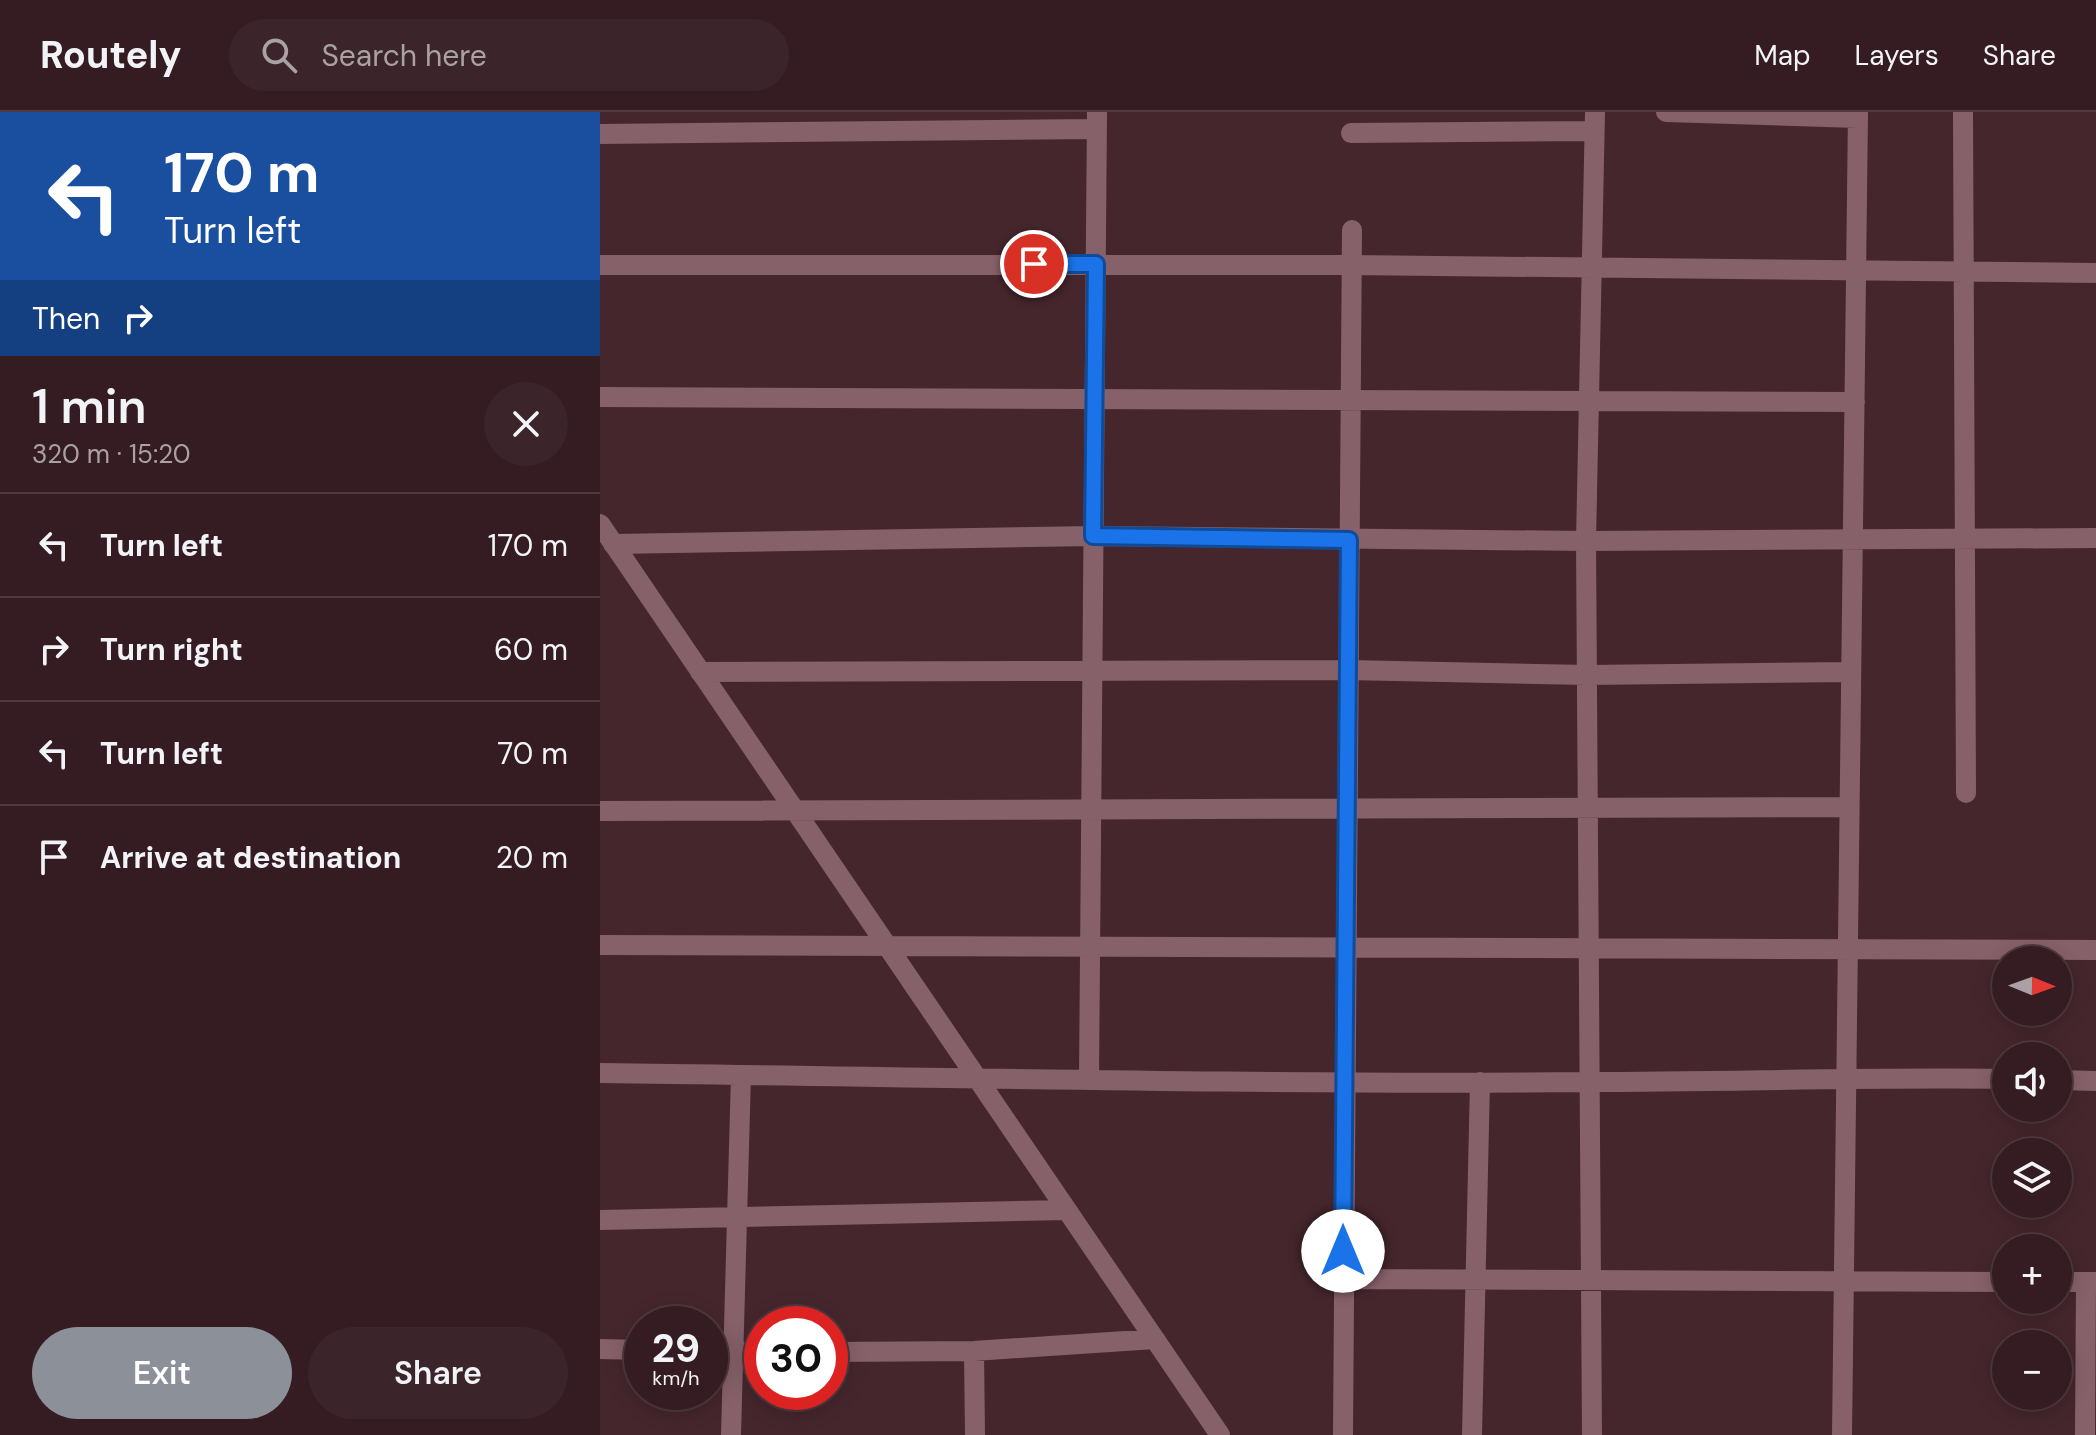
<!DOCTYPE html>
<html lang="en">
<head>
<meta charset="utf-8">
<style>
  body { margin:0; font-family:"DM Sans",sans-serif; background:#3c252a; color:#f1f3f6; height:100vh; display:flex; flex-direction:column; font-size:30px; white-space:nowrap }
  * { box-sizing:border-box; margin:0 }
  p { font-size:26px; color:#a9a1a5 }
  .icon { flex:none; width:44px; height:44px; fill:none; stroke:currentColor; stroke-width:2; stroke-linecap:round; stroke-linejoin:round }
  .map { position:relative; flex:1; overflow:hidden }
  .details { display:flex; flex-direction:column; background:#341c22; width:600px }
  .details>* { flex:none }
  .guide { background:#1a4fa0; color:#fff; overflow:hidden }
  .needle { width:52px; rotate:91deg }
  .buttons { position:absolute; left:1392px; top:834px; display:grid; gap:16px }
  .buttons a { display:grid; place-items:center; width:80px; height:80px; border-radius:50%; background:#341c22; box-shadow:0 4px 20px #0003,0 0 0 2px #4e3a40; font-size:40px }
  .speed { position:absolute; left:24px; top:1194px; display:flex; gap:16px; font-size:40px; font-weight:700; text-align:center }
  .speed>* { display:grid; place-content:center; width:104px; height:104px; border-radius:50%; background:#341c22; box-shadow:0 4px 20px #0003,0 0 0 2px #4e3a40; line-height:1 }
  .speed small { font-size:20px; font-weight:400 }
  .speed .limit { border:12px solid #d22; background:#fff; color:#111 }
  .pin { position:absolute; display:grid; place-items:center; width:68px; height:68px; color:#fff; margin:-34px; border:4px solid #fff; border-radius:50%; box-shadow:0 2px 8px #0007 }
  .me { position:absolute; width:88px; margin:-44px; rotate:0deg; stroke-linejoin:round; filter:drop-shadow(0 0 6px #0008) }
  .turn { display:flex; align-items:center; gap:28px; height:168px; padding:0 32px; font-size:36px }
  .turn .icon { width:104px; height:104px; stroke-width:2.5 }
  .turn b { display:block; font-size:56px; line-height:68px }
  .then { display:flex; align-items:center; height:76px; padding:0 32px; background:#0003; gap:16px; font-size:30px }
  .round { display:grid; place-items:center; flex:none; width:84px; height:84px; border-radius:42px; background:#3c252a }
  .overview { display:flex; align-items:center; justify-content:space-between; height:136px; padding:0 32px }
  h1 { font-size:48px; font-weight:600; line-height:60px }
  .action { display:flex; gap:16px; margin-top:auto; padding:16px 32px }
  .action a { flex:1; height:92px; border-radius:48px; background:#8c9099; color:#fff; font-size:32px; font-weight:600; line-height:92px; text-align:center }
  .action a+a { background:#3c252a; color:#f1f3f6 }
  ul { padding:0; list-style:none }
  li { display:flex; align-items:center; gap:24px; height:104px; padding:0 32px; border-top:2px solid #4e3a40 }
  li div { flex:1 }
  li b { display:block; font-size:30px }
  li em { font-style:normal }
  header { display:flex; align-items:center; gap:48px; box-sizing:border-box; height:112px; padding:0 40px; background:#341c22; border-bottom:2px solid #4e3a40 }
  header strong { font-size:38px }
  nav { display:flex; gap:44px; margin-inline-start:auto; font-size:28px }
  .search { width:560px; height:72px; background:#3c252a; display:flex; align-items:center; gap:20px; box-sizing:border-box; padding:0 28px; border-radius:44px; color:#a9a1a5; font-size:30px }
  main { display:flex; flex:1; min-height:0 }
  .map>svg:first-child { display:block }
</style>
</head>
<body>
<header>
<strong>Routely</strong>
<div class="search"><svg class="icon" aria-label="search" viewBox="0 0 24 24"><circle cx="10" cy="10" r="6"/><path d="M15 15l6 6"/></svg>Search here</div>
<nav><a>Map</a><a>Layers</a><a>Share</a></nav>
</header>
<main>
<section class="details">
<div class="guide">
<div class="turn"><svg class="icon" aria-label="left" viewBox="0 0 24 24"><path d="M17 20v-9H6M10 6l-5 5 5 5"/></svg><div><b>170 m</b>Turn left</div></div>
<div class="then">Then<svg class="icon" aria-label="right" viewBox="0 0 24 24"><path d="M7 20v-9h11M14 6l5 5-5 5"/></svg></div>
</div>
<div class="overview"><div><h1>1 min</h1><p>320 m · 15:20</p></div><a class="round"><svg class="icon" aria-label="close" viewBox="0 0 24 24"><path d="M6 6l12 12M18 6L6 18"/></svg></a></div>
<ul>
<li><svg class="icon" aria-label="left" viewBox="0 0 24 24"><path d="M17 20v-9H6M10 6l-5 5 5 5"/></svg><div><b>Turn left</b></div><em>170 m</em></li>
<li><svg class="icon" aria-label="right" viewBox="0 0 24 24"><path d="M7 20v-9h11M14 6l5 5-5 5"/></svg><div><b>Turn right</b></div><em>60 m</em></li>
<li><svg class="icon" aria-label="left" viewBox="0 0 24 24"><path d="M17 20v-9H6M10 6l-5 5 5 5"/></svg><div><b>Turn left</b></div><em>70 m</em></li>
<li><svg class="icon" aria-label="arrive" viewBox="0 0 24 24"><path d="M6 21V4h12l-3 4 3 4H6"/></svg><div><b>Arrive at destination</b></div><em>20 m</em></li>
</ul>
<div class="action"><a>Exit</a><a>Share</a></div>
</section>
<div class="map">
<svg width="1496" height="1323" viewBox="0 0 1496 1323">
  <rect width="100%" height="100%" fill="#45262d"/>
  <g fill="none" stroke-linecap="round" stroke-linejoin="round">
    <!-- minor -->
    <path stroke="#87616a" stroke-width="20" d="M1066,0L1258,6
      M1363,0L1366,681
      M751,21L994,19
      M0,22L497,17
      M0,153H751L1496,161
      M0,285L1255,290
      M0,412L620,1323
      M13,432L493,424L986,429L1496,426
      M100,560L748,558L987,563L1251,560
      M0,699L1249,695
      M0,833L1496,838
      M0,961C330,965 660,973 989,970C1128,970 1267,965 1406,967
      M489,967L497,0
      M1458,968L1496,969
      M0,1108L467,1098
      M743,1167L1406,1170
      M1458,1170H1496
      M0,1237L42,1238
      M374,1239L375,1323
      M110,1240H162
      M230,1240L374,1239L555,1227
      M131,1323L141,963
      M743,1323L752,118
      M872,1323L880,970
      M992,1323L986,429L995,0
      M1242,1323L1258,0
      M1485,1323L1486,1170"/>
  </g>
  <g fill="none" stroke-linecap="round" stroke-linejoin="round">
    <!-- route casing -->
    <g stroke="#114b97" stroke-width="20">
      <path id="route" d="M434,152H496L493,424L749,428L743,1139"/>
    </g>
    <!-- route -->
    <use href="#route" stroke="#1a73e8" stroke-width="14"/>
  </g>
</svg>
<div class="buttons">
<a><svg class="needle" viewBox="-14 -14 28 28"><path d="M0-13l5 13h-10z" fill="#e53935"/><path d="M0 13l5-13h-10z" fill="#a9a1a5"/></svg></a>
<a><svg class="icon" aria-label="sound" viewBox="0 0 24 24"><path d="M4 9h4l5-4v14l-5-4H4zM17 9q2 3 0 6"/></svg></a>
<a><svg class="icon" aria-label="layers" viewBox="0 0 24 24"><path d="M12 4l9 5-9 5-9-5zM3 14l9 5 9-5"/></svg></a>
<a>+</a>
<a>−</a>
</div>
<div class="speed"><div>29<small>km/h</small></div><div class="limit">30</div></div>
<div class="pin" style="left:434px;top:152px;background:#d93025"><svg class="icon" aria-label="arrive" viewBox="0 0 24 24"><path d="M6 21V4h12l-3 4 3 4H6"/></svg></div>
<svg class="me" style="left:743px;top:1139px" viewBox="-20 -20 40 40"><circle r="19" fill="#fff"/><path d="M0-13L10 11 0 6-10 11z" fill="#1a73e8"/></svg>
</div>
</main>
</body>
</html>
